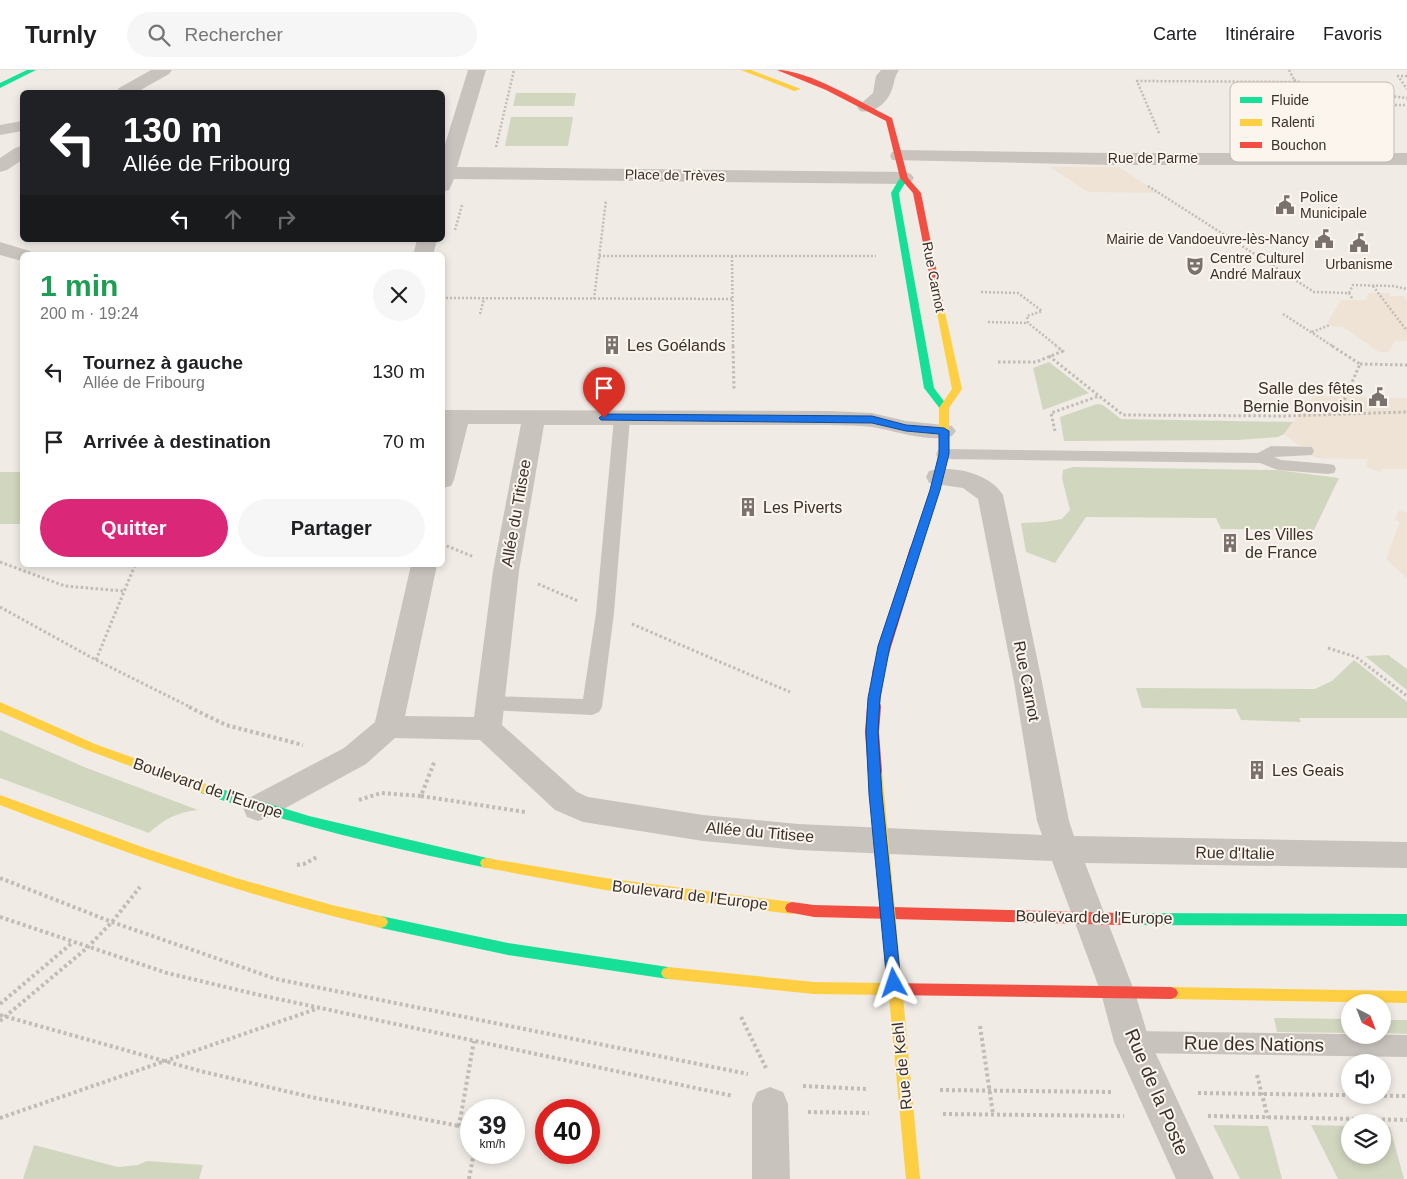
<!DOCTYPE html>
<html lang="fr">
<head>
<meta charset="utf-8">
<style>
  body { margin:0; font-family:Arial,sans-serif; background:#f6f6f6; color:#202124; height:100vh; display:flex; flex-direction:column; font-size:19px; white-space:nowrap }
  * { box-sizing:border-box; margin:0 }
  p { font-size:16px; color:#757577 }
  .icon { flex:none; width:28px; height:28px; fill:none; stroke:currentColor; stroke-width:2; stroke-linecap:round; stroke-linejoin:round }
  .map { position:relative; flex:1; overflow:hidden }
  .sheet { position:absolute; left:20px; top:182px; width:425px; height:315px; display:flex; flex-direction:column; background:#fff; border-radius:8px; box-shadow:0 2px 8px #0003 }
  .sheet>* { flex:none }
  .hud { position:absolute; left:20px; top:20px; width:425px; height:152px; border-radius:8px; box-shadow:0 2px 8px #0003; background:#202124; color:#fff; overflow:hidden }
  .needle { width:32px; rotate:138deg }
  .fabs { position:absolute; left:1341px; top:924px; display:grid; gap:10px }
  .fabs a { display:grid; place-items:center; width:50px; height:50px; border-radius:50%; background:#fff; box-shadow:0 2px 8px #0003; font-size:25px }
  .speed { position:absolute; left:460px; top:1029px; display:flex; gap:10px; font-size:25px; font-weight:700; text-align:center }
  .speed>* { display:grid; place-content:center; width:65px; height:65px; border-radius:50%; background:#fff; box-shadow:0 2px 8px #0003; line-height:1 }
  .speed small { font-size:12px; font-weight:400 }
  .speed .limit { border:8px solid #d22; background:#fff; color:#111 }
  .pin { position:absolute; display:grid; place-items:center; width:42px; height:42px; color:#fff; margin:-51px -21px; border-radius:50% 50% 50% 0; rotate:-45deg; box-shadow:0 0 5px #0007 }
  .pin .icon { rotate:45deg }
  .me { position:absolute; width:55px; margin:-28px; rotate:355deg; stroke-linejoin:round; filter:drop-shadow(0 0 4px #0008) }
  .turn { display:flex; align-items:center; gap:18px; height:105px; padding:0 20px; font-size:22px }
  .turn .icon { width:65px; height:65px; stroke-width:2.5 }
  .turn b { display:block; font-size:35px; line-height:42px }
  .lanes { display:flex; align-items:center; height:48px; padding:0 20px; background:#0003; justify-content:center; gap:25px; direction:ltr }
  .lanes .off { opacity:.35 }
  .round { display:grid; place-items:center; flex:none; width:52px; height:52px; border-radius:26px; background:#f6f6f6 }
  .summary { display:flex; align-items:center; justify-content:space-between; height:85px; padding:0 20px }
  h1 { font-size:30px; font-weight:700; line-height:38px; color:#1e9e55 }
  .primary-button { display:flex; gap:10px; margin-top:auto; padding:10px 20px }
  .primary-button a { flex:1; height:58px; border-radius:30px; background:#db2777; color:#fff; font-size:20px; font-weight:700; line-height:58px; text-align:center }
  .primary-button a+a { background:#f6f6f6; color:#202124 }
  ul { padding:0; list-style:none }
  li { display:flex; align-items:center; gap:15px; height:70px; padding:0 20px }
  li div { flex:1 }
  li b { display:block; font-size:19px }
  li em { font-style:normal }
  header { display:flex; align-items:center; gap:30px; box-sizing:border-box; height:70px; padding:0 25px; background:#fff; border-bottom:1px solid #e0e0e0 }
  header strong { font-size:24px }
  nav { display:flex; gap:28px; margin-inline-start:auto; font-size:18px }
  .search { width:350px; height:45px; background:#f6f6f6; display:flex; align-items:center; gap:12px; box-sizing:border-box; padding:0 18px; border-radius:28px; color:#757577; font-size:19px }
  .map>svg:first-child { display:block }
</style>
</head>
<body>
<header>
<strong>Turnly</strong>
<div class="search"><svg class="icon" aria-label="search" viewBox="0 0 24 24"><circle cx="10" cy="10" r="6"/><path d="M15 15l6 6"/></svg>Rechercher</div>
<nav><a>Carte</a><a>Itinéraire</a><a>Favoris</a></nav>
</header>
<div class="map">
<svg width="1407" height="1109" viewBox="0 0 1407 1109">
  <rect width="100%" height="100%" fill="#f0ebe5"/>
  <!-- green -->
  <path fill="#d1d6bf" d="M516,23H576L574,36H513Z
    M511,47H573L568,76H505Z
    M1049,292L1085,320L1089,323L1043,340L1033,298Z
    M1097,334L1103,335L1121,349L1293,352L1284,364L1278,367L1237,370L1064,371L1060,347Z
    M1073,397L1277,400L1339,408L1314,460L1221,459L1216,448L1086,447L1055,493L1026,482L1021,453L1044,452L1062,449L1070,440L1062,408L1063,400Z
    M0,402H22V454H0Z
    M1388,585L1407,599V620L1365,586Z
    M1354,590L1407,632V648H1299L1301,652L1241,650L1236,639L1142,638L1136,618L1315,619L1332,611Z
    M0,660L84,697L198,740C178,742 164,749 149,763L0,708Z
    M1274,948L1350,949V963L1277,962Z
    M1382,950H1407V964L1383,963Z
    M1213,1055L1268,1056L1282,1109H1240Z
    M1311,1055L1350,1056V1085H1382L1383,1057H1390L1404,1109H1338Z
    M34,1075L118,1097L138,1095L147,1091L203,1095L199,1109H23Z"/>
  <!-- plaza -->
  <path fill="#eee3d5" d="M1050,97H1119L1158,123L1088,122Z
    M1366,223H1390L1389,226H1404L1407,232V271H1395L1388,282H1379L1343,257H1334L1327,253L1341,230H1366L1368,224Z
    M1314,326L1407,328V399H1381L1380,402L1366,397L1368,389L1316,388L1284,364Z
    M1399,440L1407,443V508L1386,489L1400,452L1395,450Z"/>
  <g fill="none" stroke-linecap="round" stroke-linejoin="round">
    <!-- path-far2 -->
    <path stroke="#c2bbb6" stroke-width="2.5" stroke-dasharray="2 2" stroke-linecap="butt" d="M1289,0L1307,34H1297L1309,54L1315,58H1377
      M1407,6H1398L1407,19
      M1294,10L1355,32
      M1307,34L1407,35
      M1316,58L1371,24L1407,28
      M1159,63L1137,11L1294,12
      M496,77L514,0
      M1148,116L1314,222L1349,223
      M455,160L462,135
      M599,186H876
      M732,186L733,277
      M1373,216L1407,261
      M981,222L1018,223L1042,241L1027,246L1028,253L1058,277
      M1349,223L1353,215L1393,216L1407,219
      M1349,223L1353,230
      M442,228L733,229
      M594,229L606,130
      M480,244L484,228
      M1283,244L1334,277
      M988,252L1028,253
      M1312,262L1330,255"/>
    <!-- path-far1 -->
    <path stroke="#c2bbb6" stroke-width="3" stroke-dasharray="2.5 2.5" stroke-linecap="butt" d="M733,276L734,320
      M1332,276L1360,294L1338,344
      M1049,286L1123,345L1287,346L1407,342
      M998,292H1036L1063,281L1056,276
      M1360,294L1407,295
      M1055,361L1051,343L1099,326
      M442,474L474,487
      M0,492L65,516L123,521
      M538,514L578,531
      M0,537L96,590L192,638
      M632,554L790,622
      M1328,578L1356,587L1407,626
      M96,590L135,495"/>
    <!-- path -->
    <path stroke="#c2bbb6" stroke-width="4" stroke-dasharray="3 3" stroke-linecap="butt" d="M189,637L226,655L303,675
      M421,726L525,742
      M359,730L381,723L421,726L435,690
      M297,795L304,794L317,787
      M0,808L112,852L276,909L748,1004
      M0,847L167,903L255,924L733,1026
      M0,934L72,873
      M0,945L200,1001L311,1027L459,1056
      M741,947L766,998
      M0,951L87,878L112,852L140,817
      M980,956L993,1044
      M1257,1005L1268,1048
      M803,1016L866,1019
      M940,1020L1114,1022
      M1198,1023L1407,1026
      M808,1042L869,1043
      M943,1044L1124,1046
      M1208,1046L1407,1050
      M0,1048L319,938
      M471,1058L459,1056L474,971
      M469,1109L474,1082"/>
    <!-- lane -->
    <path fill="#c9c3be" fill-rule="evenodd" d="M622,343L628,344L630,348L614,543L602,637L599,642L592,645L490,640L483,638L480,633L483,628L490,626L583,629L596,543L614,348L616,344Z
      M1271,376L1312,377L1314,381L1312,385L1274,387L1281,390L1328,394L1334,395L1336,399L1334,403L1328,404L1278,400L1260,393L944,389L938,388L936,384L938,380L944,379L1258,383Z
      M1132,961L1407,965V987L1132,983L1123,980L1120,972L1123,964Z"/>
    <!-- street -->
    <path fill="#c9c3be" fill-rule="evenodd" d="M151,0H172L169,4L137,22H116L119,18Z
      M468,0H486L457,97L904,102L911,104L914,108L911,112L904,114L454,109L449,120L442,122V84Z
      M881,0H899C893,9 895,13 891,22C886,34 873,44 860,41L857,37L873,23L876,6Z
      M22,51V61L0,65V55Z
      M22,76V90L7,100L0,102V88L15,78Z
      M899,80L1112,83H1407V95H1112L892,90L890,86L892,82Z
      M417,170H437L433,185H413Z
      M0,172L30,181L33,185H22V191L0,185Z
      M442,340L829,341L872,343L906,351L952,356L956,361L952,366C926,373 898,361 872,357C858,355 843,356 829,355H544L519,501L502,655L577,722L588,727L703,745L798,754L1042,765L1037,751L1014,612L978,429L963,418L929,413L926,407L929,401C953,395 989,403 1003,425L1042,612L1069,751L1074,766L1407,772V798L1085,793L1135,923L1149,969L1214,1109H1176L1114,972L1101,923L1052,791L798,780L703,771L583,752L555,740L480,670L395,668L366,694L269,747L258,751L247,747L243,738L247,729L344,678L375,652L411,495H437L405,646L474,647L493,501L521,354H468L454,410L451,416L442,418V361L444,354H442Z
      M770,1017L783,1022L788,1034L790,1109H752V1034L757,1022Z"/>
    <!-- fast -->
    <path fill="#16e098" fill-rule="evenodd" d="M27,0H36L0,18V13Z
      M901,106L908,108L899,123L900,131L934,318L949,338L944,341L941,340L924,318L891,123Z
      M205,714L309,746L487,788L492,789L494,793L492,797L487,798C390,778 294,755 201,723L199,719L201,715Z
      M1121,843L1407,844V856L1121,855L1116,853L1114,849L1116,845Z
      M381,846L508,873L668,897L673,899L675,903L673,907L668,909L508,885L381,858L376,856L374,852L376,848Z"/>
    <!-- slow -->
    <path fill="#ffcf43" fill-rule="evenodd" d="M741,0H751L801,19L794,21Z
      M940,235L944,238L962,319L949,338V384L940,420L920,480L915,484L910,480L930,420L939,384V338L952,319L936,238Z
      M0,632L95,674L209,715L211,719L209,723L205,724L87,680L0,642Z
      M0,725L145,778L236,808L332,835L381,846L386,848L388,852L386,856L381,858C250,828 125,783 0,735Z
      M487,788L605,808L792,832L797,834L799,838L797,842L792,844L605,820L487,798L482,797L480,793L482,789Z
      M668,897L814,912L887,913L892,915L894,919L892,923L887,925L814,924L668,909L663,907L661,903L663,899Z
      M1171,917L1407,921V933L1171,929L1166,927L1164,923L1166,919Z"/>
    <!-- jam -->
    <path fill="#f24e42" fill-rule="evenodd" d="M777,0C809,0 862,33 892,48L908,108L921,123L944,238L943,240H937L936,238L913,123L900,108L886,51L826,20Z
      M792,832L814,835L1121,843L1126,845L1128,849L1126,853L1121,855L814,847L787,842L785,838L787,834Z
      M887,913L1171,917L1176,919L1178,923L1176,927L1171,929L887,925L882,923L880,919L882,915Z"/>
    <!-- slow-bridge -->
    <path stroke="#ffcf43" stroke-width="14" d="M875,701L913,1109"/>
    <!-- jam-bridge-far1 -->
    <path stroke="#f24e42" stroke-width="11" d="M874,638L878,601L915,480"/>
    <!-- jam-bridge -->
    <path stroke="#f24e42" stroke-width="14" d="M874,637L872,662L875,701"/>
  </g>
  <!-- route -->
  <path fill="#1a73e8" stroke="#114b97" d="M604,344L872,346L906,355L944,358L949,361V384L940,420L890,576L880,628L878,662L882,724L901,913L899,918L894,920L889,918L887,913L869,724L866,662L868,628L878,576L930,420L939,384V364L906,361L872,353L601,350L599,348Z"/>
  <!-- icons -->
  <defs>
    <g id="civic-bare" transform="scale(1.5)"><path d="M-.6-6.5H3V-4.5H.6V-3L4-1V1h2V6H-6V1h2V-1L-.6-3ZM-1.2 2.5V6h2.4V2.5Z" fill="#7a716c" stroke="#fbf5ee" stroke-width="2.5" paint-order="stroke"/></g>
    <g id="theatre-bare" transform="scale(1.5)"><path d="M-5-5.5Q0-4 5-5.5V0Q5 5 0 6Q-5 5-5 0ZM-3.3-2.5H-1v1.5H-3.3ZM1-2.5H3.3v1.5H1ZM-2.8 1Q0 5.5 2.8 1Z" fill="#7a716c" stroke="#fbf5ee" stroke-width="2.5" paint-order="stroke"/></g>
    <g id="building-bare" transform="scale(1.5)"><path d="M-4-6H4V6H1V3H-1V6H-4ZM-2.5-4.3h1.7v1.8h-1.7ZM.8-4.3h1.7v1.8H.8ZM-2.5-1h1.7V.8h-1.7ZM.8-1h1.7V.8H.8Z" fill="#7a716c" stroke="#fbf5ee" stroke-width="2.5" paint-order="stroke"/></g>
  </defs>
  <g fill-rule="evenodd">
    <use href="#civic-bare" x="1285" y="135"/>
    <use href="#civic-bare" x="1324" y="169"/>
    <use href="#civic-bare" x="1359" y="173"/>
    <use href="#theatre-bare" x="1195" y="196"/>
    <use href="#building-bare" x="612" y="275"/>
    <use href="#civic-bare" x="1378" y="327"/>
    <use href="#building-bare" x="748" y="437"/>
    <use href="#building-bare" x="1230" y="473"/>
    <use href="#building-bare" x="1257" y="700"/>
  </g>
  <g text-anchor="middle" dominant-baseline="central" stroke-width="4" stroke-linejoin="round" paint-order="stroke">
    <!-- far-street labels -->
    <g font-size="14" fill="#3b302b" stroke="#fbf5ee">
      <text x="1153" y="88">Rue de Parme</text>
      <text transform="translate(675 105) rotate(1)">Place de Trèves</text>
      <text transform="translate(934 207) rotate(79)">Rue Carnot</text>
    </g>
    <!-- far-poi labels -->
    <g font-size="14" fill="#3b302b" stroke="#fbf5ee" text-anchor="start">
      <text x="1300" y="127">Police<tspan x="1300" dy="16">Municipale</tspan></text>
      <text x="1309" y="169" text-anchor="end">Mairie de Vandoeuvre-lès-Nancy</text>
      <text x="1210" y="188">Centre Culturel<tspan x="1210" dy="16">André Malraux</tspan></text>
      <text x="1359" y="194" text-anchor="middle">Urbanisme</text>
    </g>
    <!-- poi labels -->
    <g font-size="16" fill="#3b302b" stroke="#fbf5ee" text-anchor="start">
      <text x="627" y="275">Les Goélands</text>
      <text x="1363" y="318" text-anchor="end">Salle des fêtes<tspan x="1363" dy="18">Bernie Bonvoisin</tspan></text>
      <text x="763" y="437">Les Piverts</text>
      <text x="1245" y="464">Les Villes<tspan x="1245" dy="18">de France</tspan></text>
      <text x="1272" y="700">Les Geais</text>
    </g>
    <!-- street labels -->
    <g font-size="16" fill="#3b302b" stroke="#fbf5ee">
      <text transform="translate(516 443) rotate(-80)">Allée du Titisee</text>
      <text transform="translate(1027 611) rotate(79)">Rue Carnot</text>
      <text transform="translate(208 718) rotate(19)">Boulevard de l'Europe</text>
      <text transform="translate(760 762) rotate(5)">Allée du Titisee</text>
      <text transform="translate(1235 783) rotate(1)">Rue d'Italie</text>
      <text transform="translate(690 825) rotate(7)">Boulevard de l'Europe</text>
      <text transform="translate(1094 847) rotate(1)">Boulevard de l'Europe</text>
      <text transform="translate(902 996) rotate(-96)">Rue de Kehl</text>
    </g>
    <!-- near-street labels -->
    <g font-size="19" fill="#3b302b" stroke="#fbf5ee">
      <text transform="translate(1254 974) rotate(1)">Rue des Nations</text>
      <text transform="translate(1157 1022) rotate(67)">Rue de la Poste</text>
    </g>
  </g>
  <!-- legend -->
  <rect x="1230" y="12" width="164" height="80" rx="8" fill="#fbf5ee" stroke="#c1bab4" stroke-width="1"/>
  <rect x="1240" y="27" width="22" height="6" fill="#16e098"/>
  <rect x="1240" y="49" width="22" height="7" fill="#ffcf43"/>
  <rect x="1240" y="72" width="22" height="6" fill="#f24e42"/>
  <g font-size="14" fill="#3b302b">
    <text x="1271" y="35">Fluide</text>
    <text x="1271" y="57">Ralenti</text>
    <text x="1271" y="80">Bouchon</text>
  </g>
</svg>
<div class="fabs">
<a><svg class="needle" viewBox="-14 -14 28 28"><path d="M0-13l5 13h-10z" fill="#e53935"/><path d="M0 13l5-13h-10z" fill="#757577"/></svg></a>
<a><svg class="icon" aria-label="sound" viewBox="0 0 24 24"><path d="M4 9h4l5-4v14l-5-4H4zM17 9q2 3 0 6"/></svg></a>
<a><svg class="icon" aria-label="layers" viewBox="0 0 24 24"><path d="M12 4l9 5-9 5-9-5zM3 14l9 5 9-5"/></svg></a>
</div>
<div class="speed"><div>39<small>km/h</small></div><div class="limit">40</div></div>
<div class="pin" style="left:604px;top:348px;background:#d93025"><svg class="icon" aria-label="arrive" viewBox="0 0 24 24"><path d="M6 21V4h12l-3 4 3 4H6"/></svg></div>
<svg class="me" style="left:894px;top:913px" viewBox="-20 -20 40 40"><path d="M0-17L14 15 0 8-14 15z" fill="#1a73e8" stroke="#fff" stroke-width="4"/></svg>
<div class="hud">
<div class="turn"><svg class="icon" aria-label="left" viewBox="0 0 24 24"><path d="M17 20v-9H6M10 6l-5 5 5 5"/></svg><div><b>130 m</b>Allée de Fribourg</div></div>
<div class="lanes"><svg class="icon" aria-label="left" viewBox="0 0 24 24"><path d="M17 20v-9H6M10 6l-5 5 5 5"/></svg><svg class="icon off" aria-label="ahead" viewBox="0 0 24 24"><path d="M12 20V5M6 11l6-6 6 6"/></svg><svg class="icon off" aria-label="right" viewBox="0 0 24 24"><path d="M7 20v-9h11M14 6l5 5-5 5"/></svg></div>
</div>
<section class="sheet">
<div class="summary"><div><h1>1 min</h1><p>200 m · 19:24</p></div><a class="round"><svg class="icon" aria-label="close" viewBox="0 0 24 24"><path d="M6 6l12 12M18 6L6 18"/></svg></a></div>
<ul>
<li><svg class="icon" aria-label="left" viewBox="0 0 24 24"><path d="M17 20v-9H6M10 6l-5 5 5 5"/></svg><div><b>Tournez à gauche</b><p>Allée de Fribourg</p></div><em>130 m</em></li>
<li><svg class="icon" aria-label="arrive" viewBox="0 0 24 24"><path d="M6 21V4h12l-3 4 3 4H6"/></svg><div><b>Arrivée à destination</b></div><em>70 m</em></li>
</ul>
<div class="primary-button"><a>Quitter</a><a>Partager</a></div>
</section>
</div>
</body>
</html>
